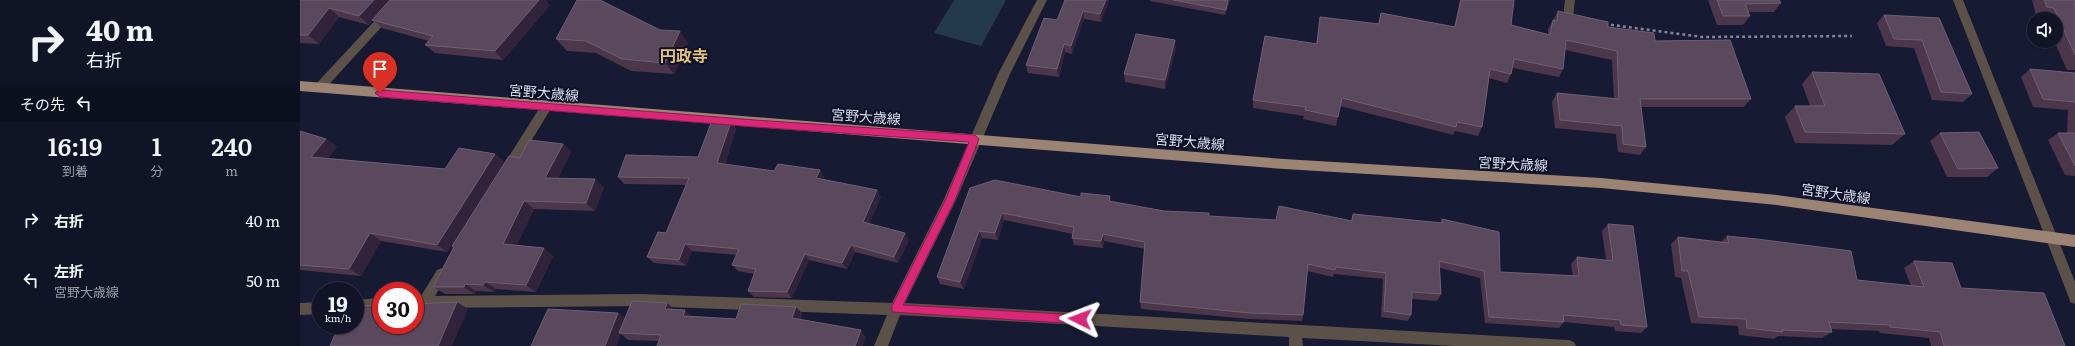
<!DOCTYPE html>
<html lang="ja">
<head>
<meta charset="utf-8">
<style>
  body { margin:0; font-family:Literata,"Noto Sans JP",serif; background:#1e2132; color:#f1f3f6; height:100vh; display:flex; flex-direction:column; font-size:15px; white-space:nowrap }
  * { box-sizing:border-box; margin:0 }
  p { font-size:13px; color:#9c9ea7 }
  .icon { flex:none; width:22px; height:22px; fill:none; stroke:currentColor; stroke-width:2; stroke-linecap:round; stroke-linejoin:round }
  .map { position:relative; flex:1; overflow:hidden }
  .details { display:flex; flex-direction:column; background:#111426; width:300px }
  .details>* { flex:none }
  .hud { background:#111426; color:#f1f3f6; overflow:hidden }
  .tools { position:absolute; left:1727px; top:12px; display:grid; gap:8px }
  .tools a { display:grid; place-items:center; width:36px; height:36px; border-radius:50%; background:#111426; box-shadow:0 1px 3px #0004,0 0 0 1px #303343; font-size:20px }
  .speed { position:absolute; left:12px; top:282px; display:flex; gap:8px; font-size:20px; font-weight:700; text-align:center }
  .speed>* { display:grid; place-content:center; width:52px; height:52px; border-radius:50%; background:#111426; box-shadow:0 1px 3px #0004,0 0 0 1px #303343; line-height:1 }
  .speed small { font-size:10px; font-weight:400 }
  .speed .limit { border:6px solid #d22; background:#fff; color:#111 }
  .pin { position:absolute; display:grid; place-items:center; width:34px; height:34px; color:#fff; margin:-41px -17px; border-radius:50% 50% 50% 0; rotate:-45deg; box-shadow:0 0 4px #0007 }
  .pin .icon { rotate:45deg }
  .me { position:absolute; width:44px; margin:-22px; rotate:273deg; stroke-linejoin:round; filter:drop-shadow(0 0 3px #0008) }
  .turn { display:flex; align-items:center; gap:14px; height:84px; padding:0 20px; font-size:18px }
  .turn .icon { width:52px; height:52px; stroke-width:2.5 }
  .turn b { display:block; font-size:28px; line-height:34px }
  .then { display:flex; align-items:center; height:38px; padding:0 20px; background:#0003; gap:8px; font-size:15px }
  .eta { display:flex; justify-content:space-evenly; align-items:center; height:68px; text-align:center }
  .eta b { font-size:24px; font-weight:600; line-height:28px }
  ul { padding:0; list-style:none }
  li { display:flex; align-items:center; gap:12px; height:60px; padding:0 20px }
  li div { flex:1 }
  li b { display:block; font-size:15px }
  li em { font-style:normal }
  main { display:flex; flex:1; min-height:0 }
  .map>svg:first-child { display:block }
</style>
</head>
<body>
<main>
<section class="details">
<div class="hud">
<div class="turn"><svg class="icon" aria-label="right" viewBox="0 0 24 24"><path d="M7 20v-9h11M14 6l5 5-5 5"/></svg><div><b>40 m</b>右折</div></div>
<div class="then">その先<svg class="icon" aria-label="left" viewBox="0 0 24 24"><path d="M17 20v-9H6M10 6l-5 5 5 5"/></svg></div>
</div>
<div class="eta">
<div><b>16:19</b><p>到着</p></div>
<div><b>1</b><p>分</p></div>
<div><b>240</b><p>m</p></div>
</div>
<ul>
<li><svg class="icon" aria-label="right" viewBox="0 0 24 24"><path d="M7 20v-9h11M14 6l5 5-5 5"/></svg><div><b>右折</b></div><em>40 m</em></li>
<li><svg class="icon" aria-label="left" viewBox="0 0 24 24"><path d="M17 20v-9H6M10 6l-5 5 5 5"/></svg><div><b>左折</b><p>宮野大歳線</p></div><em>50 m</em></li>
</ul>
</section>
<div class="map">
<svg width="1775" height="346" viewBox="0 0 1775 346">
  <rect width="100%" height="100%" fill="#171a33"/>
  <!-- water -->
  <path fill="#233a4d" d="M654,0H706L681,46L634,33Z"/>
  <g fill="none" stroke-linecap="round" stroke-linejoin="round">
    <!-- path -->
    <path stroke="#818599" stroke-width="2.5" stroke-dasharray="3 3" stroke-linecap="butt" d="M1305,24L1402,37L1552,36"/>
    <!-- minor -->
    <path fill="#5c5149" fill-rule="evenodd" d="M94,0H106L23,91H15L13,88L15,85Z
      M737,0H747L710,74L656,200L605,303L1269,340L1274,342L1276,346H1155L1002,338L1003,346H989V337L600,315L588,346H574L587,315L339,306L115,308V296H121L137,270L142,268L147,270L148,274L135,296L339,294L592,303L644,199L698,74Z
      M1265,0H1275L1273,18L1268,22L1263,18Z
      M1653,0H1663L1775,282V304L1770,302L1769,298Z
      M246,102L250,104L252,107L250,110L211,174L207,175L203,174L201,170L203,166L242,104Z
      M81,298V310L55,312V300Z
      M21,302V314L0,315V303Z"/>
    <!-- major -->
    <path fill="#9c8474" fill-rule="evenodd" d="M0,81L984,159L1301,178L1477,195L1775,235V247L1477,205L1301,188L984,169L0,91Z"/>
  </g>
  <!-- wall -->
  <path fill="#4b364a" d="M0,0L250,5L203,60L135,53L125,45L129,41L82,28L73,20L69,25L39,17L19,44L0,43Z
    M850,0H930L925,15L850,1Z
    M1160,0H1214L1211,25L1248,34V29L1258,11L1308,27L1355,41L1451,99L1444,107H1341L1346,147L1340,155L1318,152L1316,134L1255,128L1252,102L1257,93L1314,99L1312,60L1265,50L1263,69L1259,77L1213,68L1211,74L1207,83L1189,78L1182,127L1178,136L1155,131L1153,135L1040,106L1036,126L1003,119L1004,116L953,108V100L1016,44L1020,17L1078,24L1081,13L1154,27Z
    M1408,0H1479L1481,3L1474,12H1448L1450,16L1443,25H1417Z
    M1732,0H1775V70H1767L1754,41H1756V19H1744V17L1736,16Z
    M809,1L801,22L784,19L772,54L765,52L759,77L728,73L726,65L757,20Z
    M1584,15L1639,18L1672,94L1663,102L1632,100L1614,48L1586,46L1577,23Z
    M360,30L388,43L374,74L331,71L296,53L267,51L256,39Z
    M876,49L865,89L825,82L824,74Z
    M1730,69L1775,73V176L1765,175L1748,140L1758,133H1767L1768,110L1733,107L1721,77Z
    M1512,72L1605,134L1592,145L1495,143L1485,117L1495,106H1510L1502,84Z
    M431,122L436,129L425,164L474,171L520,170L524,177L523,179L581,197L569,224L609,240L598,263L555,252L547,269L509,260L492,298L454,297L448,291L454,274L438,271L432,265L437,255L392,251L386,266L354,263L347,257L366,233L386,185L324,184L318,177L398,157Z
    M0,131L26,139L37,147L28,158L145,169L195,154L204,162L147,252L81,241L61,276L0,270Z
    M1640,133L1698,168L1687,177H1647L1630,141Z
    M263,144L271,152L258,178L304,187L295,211L234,209L216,246L253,256L236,292L196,289L194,292L176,291L175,294H145L133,287L153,248L152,246L220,158Z
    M670,188L781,197L810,196L811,202L864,211L909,216L976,220L1051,221L1053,214L1141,223L1142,219L1200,272L1273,276L1271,264L1277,257L1306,260L1302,231L1308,224L1347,327L1341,333L1315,331L1314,327L1264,322L1259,328L1185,323L1180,278L1140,268L1141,294L1137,301L1112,299L1111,315L1108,321L1081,317L1083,279L1034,274L1033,277L1007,271L1003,315L1002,321L949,319L841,309L840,302L845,249L804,241L803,248L774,245L772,238L773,234L704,220L698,240L682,238L664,289L640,284L637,277Z
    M1427,236L1557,280L1611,286L1604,268L1614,261L1661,288L1765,346H1631L1629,338L1580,333L1579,331L1531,329L1532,332L1522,338L1478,336L1474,339L1439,335L1438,326L1391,323L1381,278L1375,277L1371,244L1378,237L1421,242Z
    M248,309L318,313L325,318L374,309L393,316L436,319L502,313L500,320L566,337L359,341L328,340L321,334Z"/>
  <!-- shaded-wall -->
  <path fill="#30233a" d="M74,0H92L69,25L59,16Z
    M236,0H246L250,5L203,60L195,51Z
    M806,0H809V1L801,22L800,14Z
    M928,0H930L925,15Z
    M29,8L39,17L19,44L8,35Z
    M783,11L784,19L772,54L771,46Z
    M380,31L388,43L374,74L365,63Z
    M875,40L876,49L865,89V80Z
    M764,44L765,52L759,77L757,69Z
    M431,122L436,129L423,170L417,163Z
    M26,139L37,147L22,164L11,157Z
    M263,144L271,152L254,187L245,178Z
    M195,154L204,162L147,252L137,245Z
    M520,170L524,177L520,185L516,178Z
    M295,179L304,187L295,211L286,203Z
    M577,190L581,197L567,229L563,222Z
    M224,201L234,209L213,252L203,244Z
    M702,213L704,220L698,240L695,233Z
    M679,231L682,238L664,289L660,282Z
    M70,233L81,241L61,276L49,269Z
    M605,233L609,240L598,263L594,257Z
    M803,234L804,241L803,248L801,241Z
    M385,244L392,251L386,266L379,260Z
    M551,245L555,252L547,269L542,263Z
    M244,248L253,256L236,292L226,285Z
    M505,254L509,260L492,298L487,292Z
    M185,282L196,289L194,292L183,285Z
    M165,284L176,291L175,294L164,287Z
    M157,302L168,309L152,346H138Z
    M367,303L375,310L365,309Z
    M496,307L502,313L498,325L492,318Z
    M385,310L393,317L383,316Z
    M318,313L327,320L319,333L321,334L317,346H305Z
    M561,330L566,337L563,346H555Z"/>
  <!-- building -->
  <path fill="#5a485c" stroke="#6e6073" d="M0,0H74L59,16L29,8L8,35H0Z
    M90,0H239L195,51L125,45L133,36L72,20Z
    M277,0H300L360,30L380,31L365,63L322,59L286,41L256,39Z
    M765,0H806L800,14L783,11L771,46L764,44L757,69L726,65L744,18L757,20Z
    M873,0H928L926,10Z
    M1161,0H1214L1211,25L1250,35L1253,20L1257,21L1258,11L1308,22V27L1354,33L1355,41L1430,40L1451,99H1340L1346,147L1323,144L1322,126L1260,120L1257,93L1319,99L1317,51L1266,40L1263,69L1214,59L1211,74L1190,69L1182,127L1157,122L1156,127L1042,98L1038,117L1005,110L1006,107L953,100L965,36L1017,44L1020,17L1079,24L1081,13L1155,27Z
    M1417,0H1479L1481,3L1445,4L1450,16H1423Z
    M1744,0H1775V55L1754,8L1747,7Z
    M1584,15L1639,18L1672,94L1641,92L1622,40L1594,39Z
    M836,34L875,40L865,80L824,74Z
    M1730,69L1775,73V102L1743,99Z
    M1512,72L1579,74L1605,134L1505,132L1495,106H1525Z
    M413,118L431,122L417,163L474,171L478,164L520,170L516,178L577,190L563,222L605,233L594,257L551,245L542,263L505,254L487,292L448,291L456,269L432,265L439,249L385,244L379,260L347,257L358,232L366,233L389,178L318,177L326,155L398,157Z
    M0,131L26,139L11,157L145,169L159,148L195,154L137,245L70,233L49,269L0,265Z
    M1679,132L1698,168L1658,169L1640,133Z
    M1758,133H1775V166Z
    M229,140L263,144L245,178L295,179L286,203L224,201L203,244L244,248L226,285L185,282L183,285L165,284L164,287H133L154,247L152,246L209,156L220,158Z
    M695,180L781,197V193L810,196L809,201L864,211L909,213V216L976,220L979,206L1052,221L1053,214L1142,223V219L1199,232L1200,272L1279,276L1277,257L1313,261L1308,224L1333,226L1347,327L1321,325L1320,320L1263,315L1264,322L1189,317L1184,271L1139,261L1141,294L1112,292L1111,315L1084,311L1086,273L1036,267L1035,270L1008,264L1003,315L950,313L840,302L845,242L803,234L801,241L772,238L774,227L702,213L695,233L679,231L660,282L637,277L670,188Z
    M1427,236L1457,239L1551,251L1557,280L1624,287L1614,261L1652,263L1661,288L1744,293L1765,346H1644L1640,332L1590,327V325L1529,322L1532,332L1482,330L1483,332L1447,328L1446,319L1399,317L1388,271H1382L1378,237L1429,243Z
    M332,301L367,303L365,309L385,310L383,316L436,319L441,304L496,307L492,318L561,330L555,346H357L361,335L319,333Z
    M157,302L138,346H30L39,325H55V306L81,305V325H115V304Z
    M248,309L318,313L305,346H231Z"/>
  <!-- route -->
  <path fill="#db2777" stroke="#8e194d" d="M80,90L455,120L675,135L679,139L655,200L603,305L780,315L785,319L780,324L592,312V306L646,199L669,142L455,127L80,97L75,93Z"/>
  <g text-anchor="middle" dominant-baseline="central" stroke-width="4" stroke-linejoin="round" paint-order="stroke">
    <!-- street labels -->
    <g font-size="14" fill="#dadfef" stroke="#0e1128">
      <text transform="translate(244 92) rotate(5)">宮野大歳線</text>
      <text transform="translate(566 116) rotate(4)">宮野大歳線</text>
      <text transform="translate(890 141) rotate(5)">宮野大歳線</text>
      <text transform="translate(1213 163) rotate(3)">宮野大歳線</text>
      <text transform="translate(1536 193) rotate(8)">宮野大歳線</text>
    </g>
    <!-- quarter labels -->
    <g font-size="16" font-weight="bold" fill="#e6c37a" stroke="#0e1128">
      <text x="384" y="55">円政寺</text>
    </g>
  </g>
</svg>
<div class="tools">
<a><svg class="icon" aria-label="sound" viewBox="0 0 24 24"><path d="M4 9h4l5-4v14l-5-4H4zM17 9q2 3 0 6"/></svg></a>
</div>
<div class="speed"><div>19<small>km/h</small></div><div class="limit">30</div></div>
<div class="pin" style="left:80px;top:93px;background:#d93025"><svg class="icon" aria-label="arrive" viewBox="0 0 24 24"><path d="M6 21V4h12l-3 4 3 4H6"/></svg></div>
<svg class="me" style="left:780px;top:319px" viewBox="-20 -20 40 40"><path d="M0-17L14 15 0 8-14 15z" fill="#db2777" stroke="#fff" stroke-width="4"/></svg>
</div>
</main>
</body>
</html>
